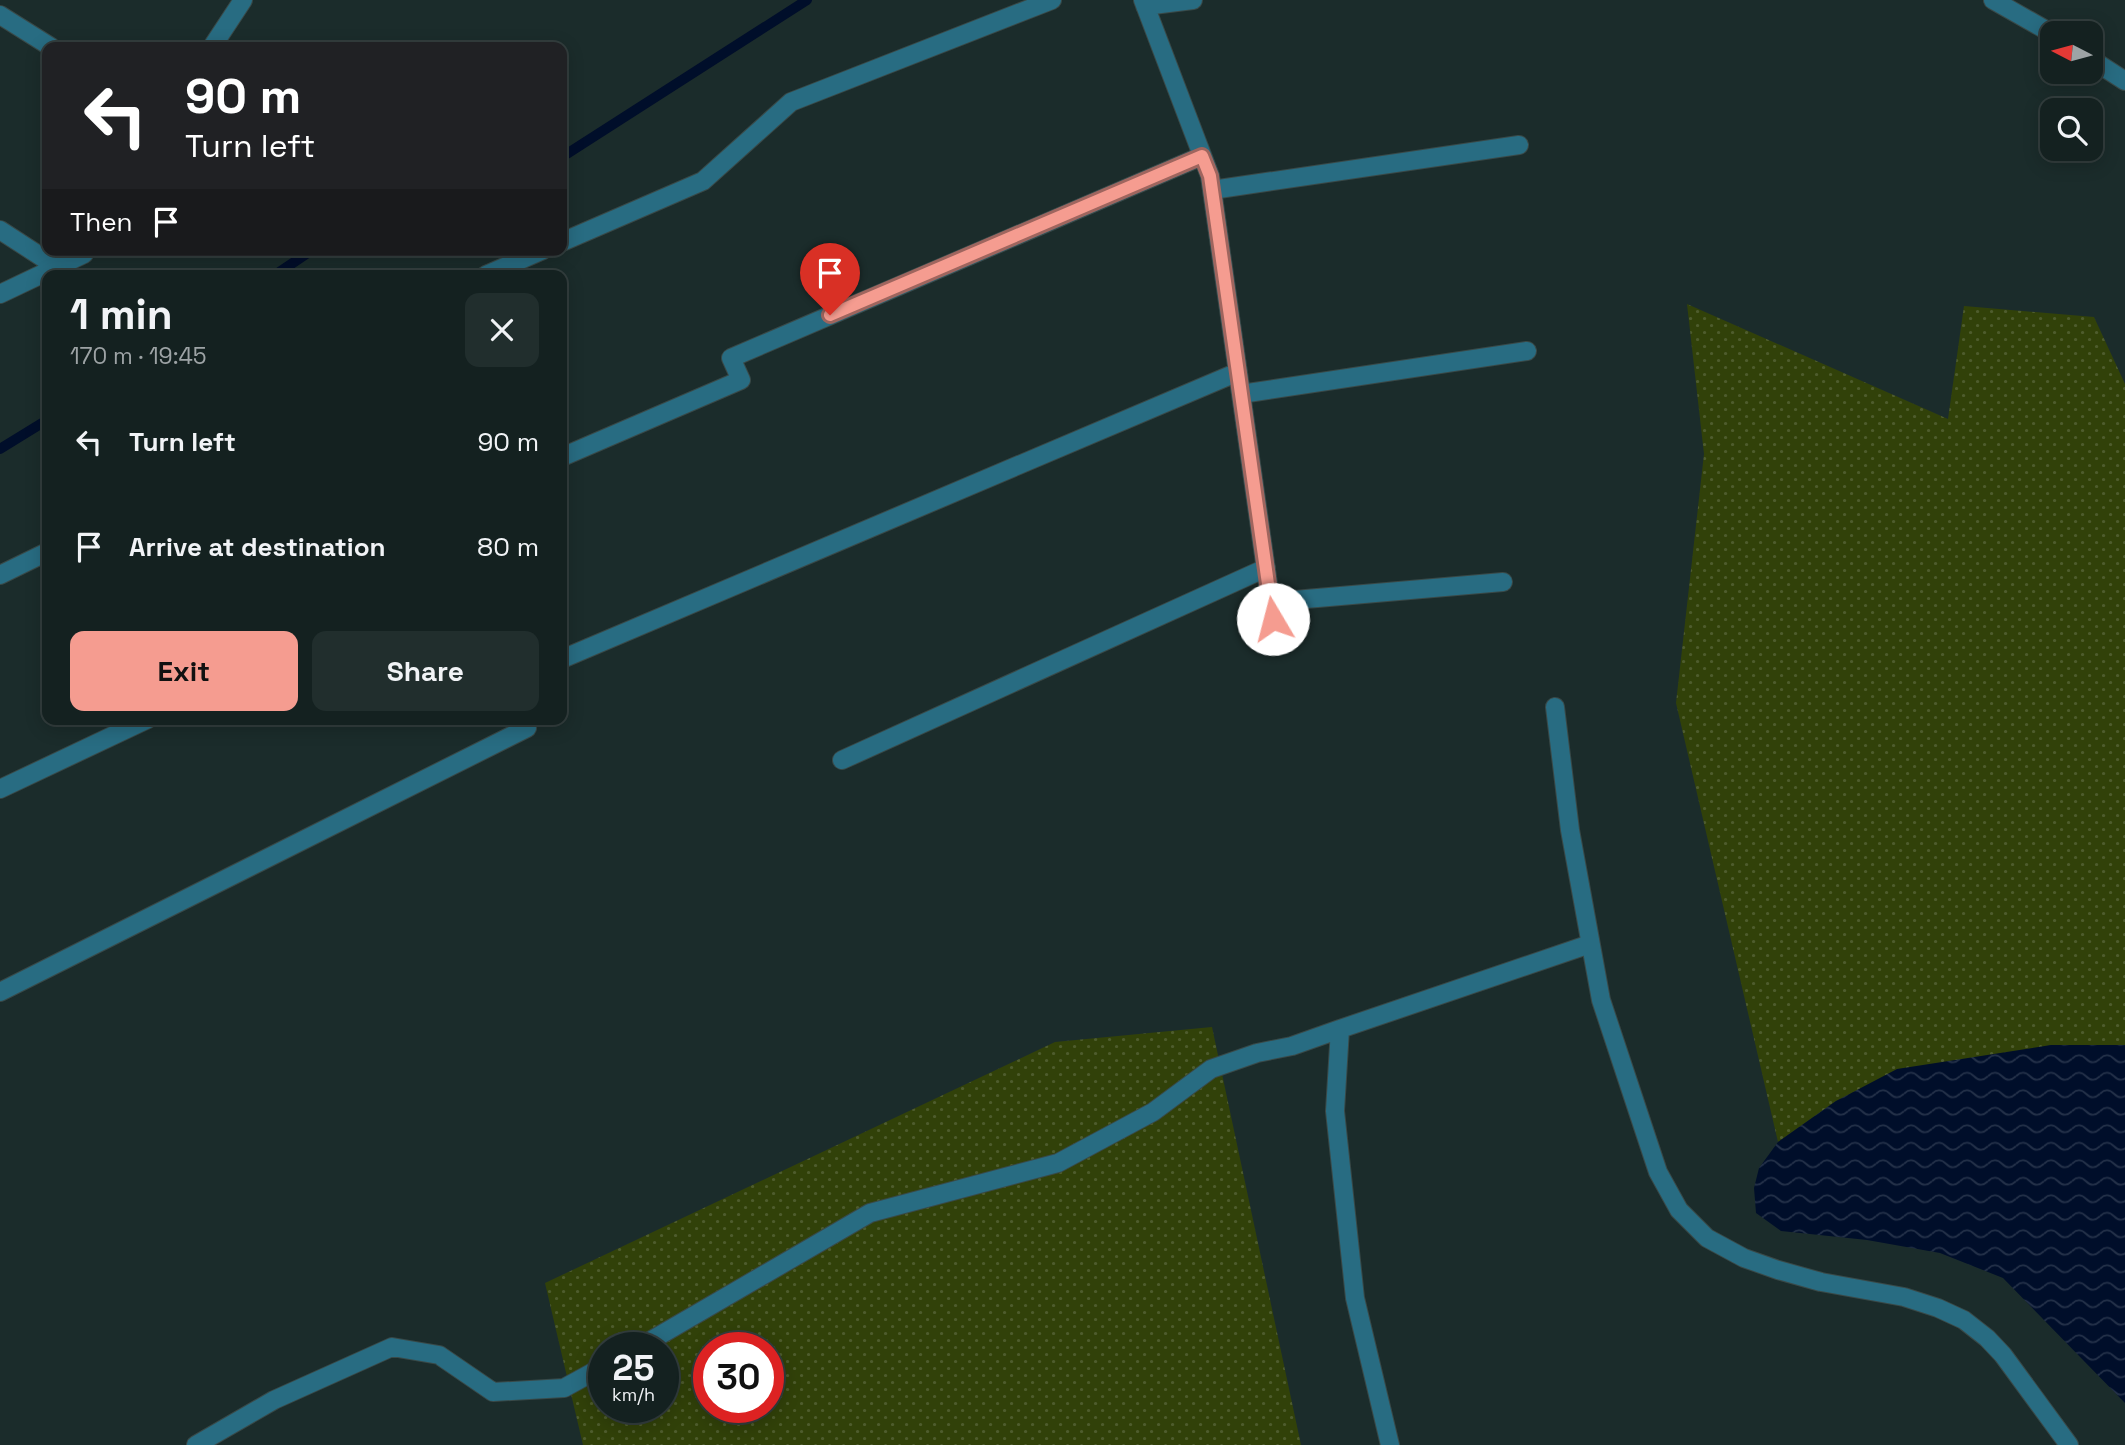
<!DOCTYPE html>
<html lang="en">
<head>
<meta charset="utf-8">
<style>
  body { margin:0; font-family:"Space Grotesk",sans-serif; background:#212e2d; color:#f1f3f6; height:100vh; display:flex; flex-direction:column; font-size:26px; white-space:nowrap }
  * { box-sizing:border-box; margin:0 }
  p { font-size:23px; color:#9da3a5 }
  .icon { flex:none; width:38px; height:38px; fill:none; stroke:currentColor; stroke-width:2; stroke-linecap:round; stroke-linejoin:round }
  .map { position:relative; flex:1; overflow:hidden }
  .panel { position:absolute; left:42px; top:270px; width:525px; height:455px; display:flex; flex-direction:column; background:#142120; border-radius:14px; box-shadow:0 4px 18px #0003,0 0 0 2px #333e3e }
  .panel>* { flex:none }
  .top-card { position:absolute; left:42px; top:42px; width:525px; height:214px; border-radius:14px; box-shadow:0 4px 18px #0003,0 0 0 2px #333e3e; background:#202124; color:#fff; overflow:hidden }
  .needle { width:46px; rotate:276deg }
  .buttons { position:absolute; left:2040px; top:21px; display:grid; gap:14px }
  .buttons a { display:grid; place-items:center; width:63px; height:63px; border-radius:14px; background:#142120; box-shadow:0 4px 18px #0003,0 0 0 2px #333e3e; font-size:35px }
  .speed { position:absolute; left:588px; top:1332px; display:flex; gap:14px; font-size:35px; font-weight:700; text-align:center }
  .speed>* { display:grid; place-content:center; width:91px; height:91px; border-radius:50%; background:#142120; box-shadow:0 4px 18px #0003,0 0 0 2px #333e3e; line-height:1 }
  .speed small { font-size:18px; font-weight:400 }
  .speed .limit { border:10px solid #d22; background:#fff; color:#111 }
  .pin { position:absolute; display:grid; place-items:center; width:60px; height:60px; color:#fff; margin:-72px -30px; border-radius:50% 50% 50% 0; rotate:-45deg; box-shadow:0 0 7px #0007 }
  .pin .icon { rotate:45deg }
  .me { position:absolute; width:77px; margin:-38px; rotate:352deg; stroke-linejoin:round; filter:drop-shadow(0 0 5px #0008) }
  .turn { display:flex; align-items:center; gap:24px; height:147px; padding:0 28px; font-size:32px }
  .turn .icon { width:91px; height:91px; stroke-width:2.5 }
  .turn b { display:block; font-size:49px; line-height:60px }
  .then { display:flex; align-items:center; height:66px; padding:0 28px; background:#0003; gap:14px; font-size:26px }
  .round { display:grid; place-items:center; flex:none; width:74px; height:74px; border-radius:14px; background:#212e2d }
  .head { display:flex; align-items:center; justify-content:space-between; height:119px; padding:0 28px }
  h1 { font-size:42px; font-weight:600; line-height:52px }
  .cta { display:flex; gap:14px; margin-top:auto; padding:14px 28px }
  .cta a { flex:1; height:80px; border-radius:14px; background:#f59c90; color:#111; font-size:28px; font-weight:600; line-height:80px; text-align:center }
  .cta a+a { background:#212e2d; color:#f1f3f6 }
  ul { padding:0; list-style:none }
  li { display:flex; align-items:center; gap:21px; height:105px; padding:0 28px }
  li div { flex:1 }
  li b { display:block; font-size:26px }
  li em { font-style:normal }
  .map>svg:first-child { display:block }
</style>
</head>
<body>
<div class="map">
<svg width="2125" height="1445" viewBox="0 0 2125 1445">
  <defs>
    <pattern id="grass-dots" width="8" height="8" patternUnits="userSpaceOnUse" patternTransform="scale(1.75)"><rect width="8" height="8" fill="#314109"/><path d="M2 2h.1M6 6h.1" fill="none" stroke="#4e5c2d" stroke-width="1.8" stroke-linecap="round"/></pattern>
    <pattern id="water-waves" width="16" height="10" patternUnits="userSpaceOnUse" patternTransform="scale(1.75)"><rect width="16" height="10" fill="#000e2a"/><path d="M0 5q4-4 8 0t8 0" fill="none" stroke="#243149"/></pattern>
  </defs>
  <rect width="100%" height="100%" fill="#1b2c2b"/>
  <!-- grass -->
  <path fill="url(#grass-dots)" fill-rule="evenodd" d="M1687,304L1948,419L1964,306L2094,317L2125,384V1045H2051L1836,1101L1778,1142L1676,703L1704,454Z
    M1212,1027L1301,1445H583L545,1283L1055,1042ZM604,1348H663V1407H604ZM709,1348H768V1407H709Z"/>
  <!-- water -->
  <path fill="url(#water-waves)" d="M2051,1045H2125V1403L2003,1278L1940,1253L1867,1240L1781,1231L1756,1213L1754,1188L1759,1168L1778,1142L1836,1101L1897,1069Z"/>
  <g fill="none" stroke-linecap="round" stroke-linejoin="round">
    <!-- stream -->
    <path stroke="#000e2a" stroke-width="10" d="M562,157L807,0
      M275,275L312,250
      M0,449L47,420"/>
    <!-- minor casing -->
    <g stroke="#394948" stroke-width="20">
      <path id="minor" d="M1143,0L1210,176L1273,619
        M1993,0L2053,34
        M1145,6L1193,0
        M0,15L51,47
        M212,47L243,0
        M2091,59L2125,81
        M1212,190L1519,145
        M0,230L57,267
        M562,242L703,181L791,102L1052,0
        M486,275L543,250
        M0,294L84,254L86,250
        M1241,394L1527,351
        M562,457L741,380L731,358L1202,156
        M0,575L47,552
        M1271,602L1503,582
        M562,659L1238,372
        M1555,707L1570,830L1601,1000L1658,1172L1679,1210L1707,1238L1744,1258L1778,1270L1821,1282L1904,1297L1938,1308L1964,1320L1987,1338L2003,1355L2069,1445
        M842,760L1266,568
        M0,789L148,719
        M0,992L527,728L523,719
        M1340,1029L1590,944
        M638,1348L870,1213L1058,1163L1153,1112L1211,1069L1257,1053L1292,1046L1340,1029L1335,1111L1355,1298L1390,1445
        M196,1445L274,1400L392,1347L439,1355L493,1392L564,1388L604,1366"/>
    </g>
    <!-- minor -->
    <use href="#minor" stroke="#286c82" stroke-width="18"/>
  </g>
  <g fill="none" stroke-linecap="round" stroke-linejoin="round">
    <!-- route casing -->
    <g stroke="#9f655e" stroke-width="18">
      <path id="route" d="M830,315L1202,156L1210,176L1212,190L1273,619"/>
    </g>
    <!-- route -->
    <use href="#route" stroke="#f59c90" stroke-width="12"/>
  </g>
</svg>
<div class="buttons">
<a><svg class="needle" viewBox="-14 -14 28 28"><path d="M0-13l5 13h-10z" fill="#e53935"/><path d="M0 13l5-13h-10z" fill="#9da3a5"/></svg></a>
<a><svg class="icon" aria-label="search" viewBox="0 0 24 24"><circle cx="10" cy="10" r="6"/><path d="M15 15l6 6"/></svg></a>
</div>
<div class="speed"><div>25<small>km/h</small></div><div class="limit">30</div></div>
<div class="pin" style="left:830px;top:315px;background:#d93025"><svg class="icon" aria-label="arrive" viewBox="0 0 24 24"><path d="M6 21V4h12l-3 4 3 4H6"/></svg></div>
<svg class="me" style="left:1273px;top:619px" viewBox="-20 -20 40 40"><circle r="19" fill="#fff"/><path d="M0-13L10 11 0 6-10 11z" fill="#f59c90"/></svg>
<div class="top-card">
<div class="turn"><svg class="icon" aria-label="left" viewBox="0 0 24 24"><path d="M17 20v-9H6M10 6l-5 5 5 5"/></svg><div><b>90 m</b>Turn left</div></div>
<div class="then">Then<svg class="icon" aria-label="arrive" viewBox="0 0 24 24"><path d="M6 21V4h12l-3 4 3 4H6"/></svg></div>
</div>
<section class="panel">
<div class="head"><div><h1>1 min</h1><p>170 m · 19:45</p></div><a class="round"><svg class="icon" aria-label="close" viewBox="0 0 24 24"><path d="M6 6l12 12M18 6L6 18"/></svg></a></div>
<ul>
<li><svg class="icon" aria-label="left" viewBox="0 0 24 24"><path d="M17 20v-9H6M10 6l-5 5 5 5"/></svg><div><b>Turn left</b></div><em>90 m</em></li>
<li><svg class="icon" aria-label="arrive" viewBox="0 0 24 24"><path d="M6 21V4h12l-3 4 3 4H6"/></svg><div><b>Arrive at destination</b></div><em>80 m</em></li>
</ul>
<div class="cta"><a>Exit</a><a>Share</a></div>
</section>
</div>
</body>
</html>
